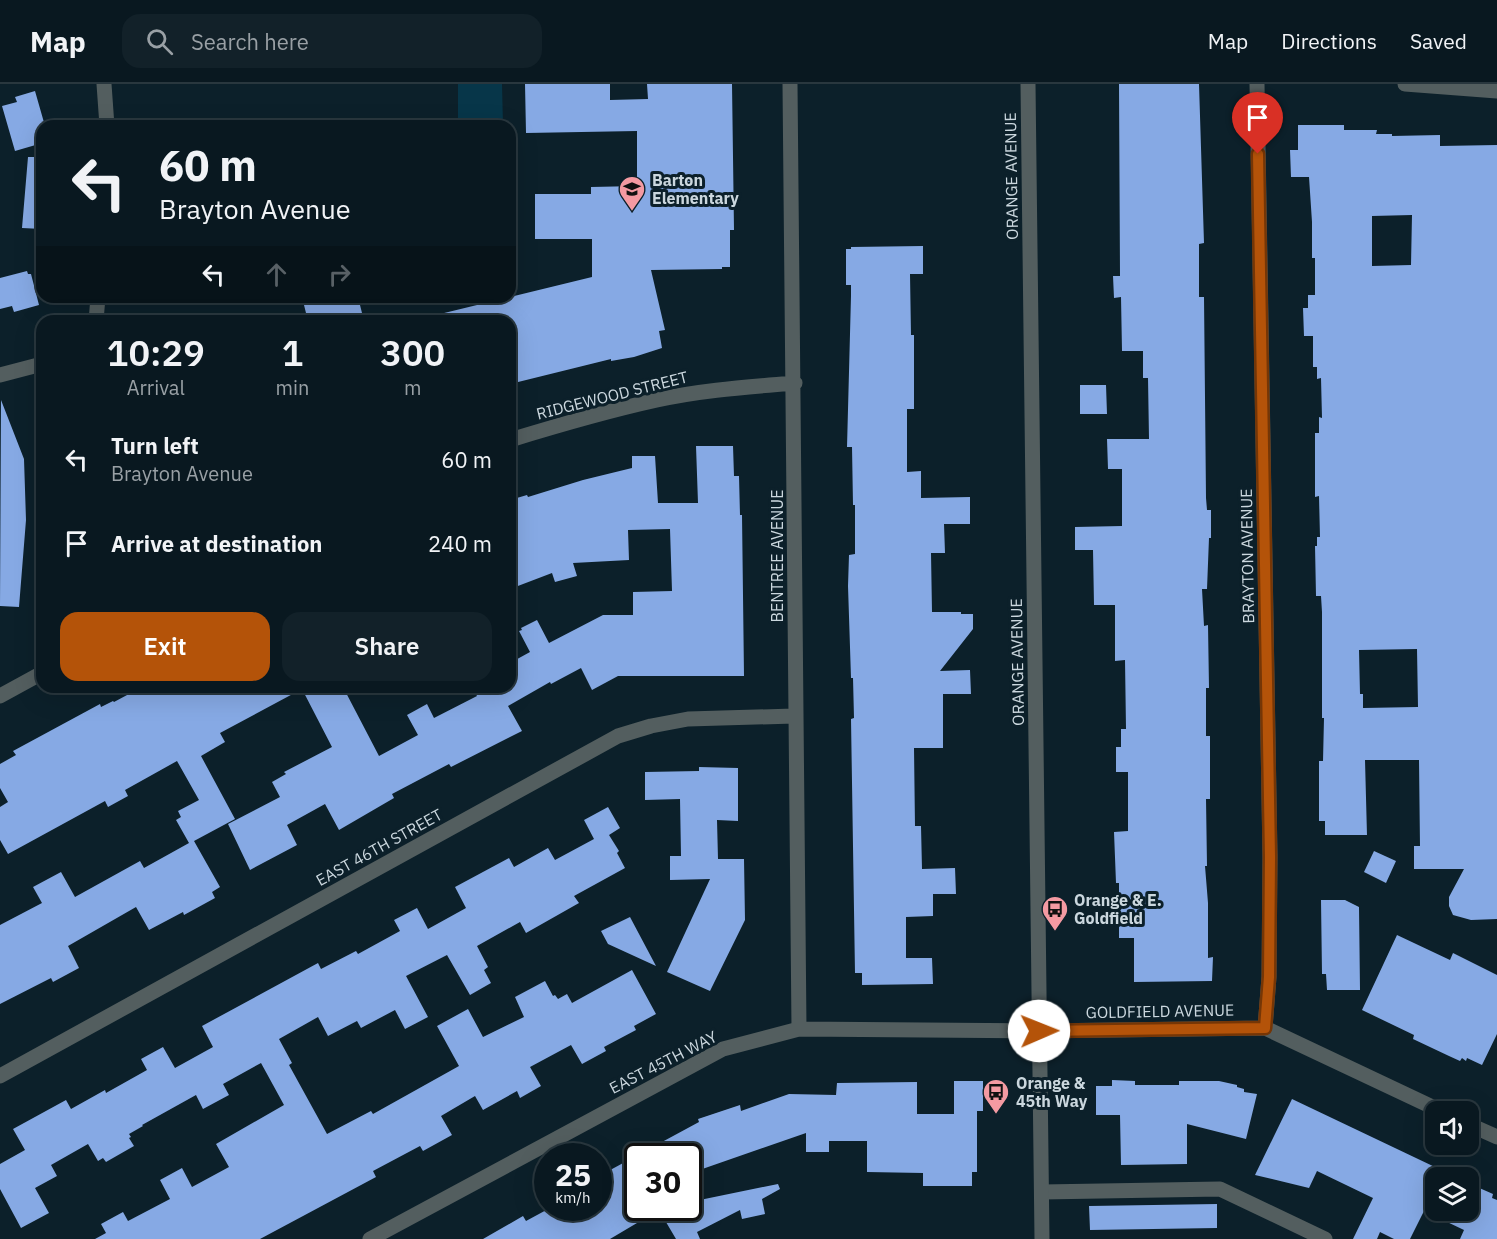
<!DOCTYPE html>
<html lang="en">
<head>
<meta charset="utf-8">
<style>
  body { margin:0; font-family:"IBM Plex Sans",sans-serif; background:#122129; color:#f1f3f6; height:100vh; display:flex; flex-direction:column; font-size:22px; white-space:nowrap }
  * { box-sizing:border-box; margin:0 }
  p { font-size:20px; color:#99a0a5 }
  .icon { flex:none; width:33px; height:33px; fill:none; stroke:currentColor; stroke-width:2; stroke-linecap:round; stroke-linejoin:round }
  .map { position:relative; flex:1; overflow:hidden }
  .side { position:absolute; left:36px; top:231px; width:480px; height:378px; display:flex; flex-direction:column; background:#091820; border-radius:18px; box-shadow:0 6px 24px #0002,0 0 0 2px #29373e }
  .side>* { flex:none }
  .top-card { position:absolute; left:36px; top:36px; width:480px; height:183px; border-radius:18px; box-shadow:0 6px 24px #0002,0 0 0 2px #29373e; background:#091820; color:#f1f3f6; overflow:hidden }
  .tools { position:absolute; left:1425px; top:1017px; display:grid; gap:12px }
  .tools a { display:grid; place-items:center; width:54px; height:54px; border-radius:12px; background:#091820; box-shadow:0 6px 24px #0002,0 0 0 2px #29373e; font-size:30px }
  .speed { position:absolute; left:534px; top:1059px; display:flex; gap:12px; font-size:30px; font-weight:700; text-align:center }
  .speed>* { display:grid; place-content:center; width:78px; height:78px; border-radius:50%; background:#091820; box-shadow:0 6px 24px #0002,0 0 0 2px #29373e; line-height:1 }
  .speed small { font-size:15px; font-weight:400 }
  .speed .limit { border:3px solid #111; border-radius:9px; background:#fff; color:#111 }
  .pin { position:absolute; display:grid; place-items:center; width:51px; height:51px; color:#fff; margin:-62px -26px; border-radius:50% 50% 50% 0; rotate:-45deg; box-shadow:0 0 6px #0007 }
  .pin .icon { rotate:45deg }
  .me { position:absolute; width:66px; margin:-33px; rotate:89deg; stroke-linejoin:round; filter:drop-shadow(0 0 4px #0008) }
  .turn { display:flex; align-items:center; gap:21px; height:126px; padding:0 24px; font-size:27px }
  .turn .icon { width:78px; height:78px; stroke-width:2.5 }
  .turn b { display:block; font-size:42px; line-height:51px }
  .lanes { display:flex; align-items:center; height:57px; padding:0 24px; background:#0003; justify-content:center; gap:30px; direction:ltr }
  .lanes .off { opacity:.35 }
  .eta { display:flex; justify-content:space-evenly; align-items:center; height:102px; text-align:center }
  .eta b { font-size:36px; font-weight:600; line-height:42px }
  .button { display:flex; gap:12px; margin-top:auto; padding:12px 24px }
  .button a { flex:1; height:69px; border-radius:18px; background:#b45309; color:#fff; font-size:24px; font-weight:600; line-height:69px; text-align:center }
  .button a+a { background:#122129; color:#f1f3f6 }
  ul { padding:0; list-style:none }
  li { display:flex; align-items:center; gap:18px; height:84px; padding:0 24px }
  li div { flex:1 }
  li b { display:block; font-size:22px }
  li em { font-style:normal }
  header { display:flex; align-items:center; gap:36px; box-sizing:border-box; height:84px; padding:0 30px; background:#091820; border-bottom:2px solid #29373e }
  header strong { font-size:28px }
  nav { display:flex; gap:33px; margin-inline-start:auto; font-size:21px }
  .search { width:420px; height:54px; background:#122129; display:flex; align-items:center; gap:15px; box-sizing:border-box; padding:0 21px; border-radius:18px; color:#99a0a5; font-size:22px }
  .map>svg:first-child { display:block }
</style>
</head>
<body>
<header>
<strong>Map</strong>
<div class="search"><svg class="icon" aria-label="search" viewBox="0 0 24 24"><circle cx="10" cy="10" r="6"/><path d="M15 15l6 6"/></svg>Search here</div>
<nav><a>Map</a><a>Directions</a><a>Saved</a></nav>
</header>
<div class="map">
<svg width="1497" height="1155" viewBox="0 0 1497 1155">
  <rect width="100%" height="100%" fill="#0c202a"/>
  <!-- green -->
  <path fill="#073649" d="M458,0H502L503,42H458Z"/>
  <!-- building -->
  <path fill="#86a9e4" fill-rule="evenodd" d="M525,0H610V16L648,15L647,0H732L734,146H730V183H722V185L651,186L665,246L659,247L662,264L634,273L611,277V275L510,300V237H440V230L592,193V155H535V110H591V103L637,102V47L526,49Z
    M1119,0H1199L1204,159L1199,160V213H1204L1206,414L1207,426H1211V454H1209L1207,505H1202L1204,542L1208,541L1209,604H1206V652H1210V715H1206L1207,782H1205L1208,819V874L1213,873L1212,897L1134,898V854H1119V799H1116L1114,748L1128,747V688H1116V663H1121V645H1126L1125,576L1115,577V521H1094L1093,466H1075V443L1122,442V385H1108L1107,355H1149L1148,294H1143V267H1122L1121,213L1114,214L1113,192H1120Z
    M35,7L45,42H42V52L37,53L39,60L15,67L2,22L17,18L15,13Z
    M1298,41H1344V46H1377L1376,50H1392V52L1440,51V62L1497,61V835L1471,836L1453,831L1449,822V813L1464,785H1414V762H1420L1419,676H1365L1367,751H1325V737H1319V677H1323L1324,634H1322V528L1321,512H1316L1315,462H1317V453H1320L1319,412L1315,413V349H1319V333L1322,334L1321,294L1317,295V283H1313V252H1304L1303,224H1308V211H1315V174H1312V138L1309,93H1291L1290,66H1298ZM1412,131L1411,181L1372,182V132ZM1417,565L1418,623L1363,624V610H1360L1359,566Z
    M28,73H42V145L22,144Z
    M923,162V190H910L911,251H914V325H907V388L921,387V414L970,413V440H944L945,469H931L932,528H961V530H973V545L940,587L970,586L971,610H943V664H914L915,742H921L922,785L955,784L956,810H933V832L906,833V874H932L933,900L862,901V889H855L851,635L854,634L853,594H851L848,502L849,471L855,470V421H853L852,363H847L851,212V201H846V165H851V163Z
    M27,187L28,190H31L39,221L14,228L12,222L0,225V194Z
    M302,213H358L364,237H308Z
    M1080,301H1106L1107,330H1080Z
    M1,316L24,375L26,436L19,523L0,522Z
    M696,362H733L734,392H739L740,431H742L744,592H618L592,606L581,584L551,600L550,598L508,622L522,647L451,683L449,680L392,710L394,714L339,746L325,720L287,741L297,761L250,786L228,740L280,713L272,698L286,690L284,688L332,663L302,605L220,649L225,658L201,672L235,735L194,757L220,803L212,808L215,814L184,831L183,828L149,846L136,823L68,862L79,884L53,898L51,894L0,920V841L42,819L33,803L61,788L75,813L140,777L144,784L189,759L176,736L181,733L178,727L199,716L177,677L125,706L128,712L108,723L105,717L8,770L0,756V723L8,718L0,704V680L16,671L13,667L100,620L101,623L113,617L114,618L142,603H232L236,611L252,603H343L379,672L418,651L407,631L427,620L434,634L477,612L472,603H510V579L530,568L519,547L522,546L521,544L537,536L549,559L603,531H633V508L672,507L670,445L628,446L629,476L573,479L577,492L555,498L552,489L510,505V416L527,411L528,413L583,396L632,384V372H655L658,419H698Z
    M699,683L738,684V737L717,736L718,775H744L745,836L710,907L667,888L710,795L670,796V772H681L680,715L645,716V688L699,687Z
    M608,723L620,744L609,751L619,767L617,769L625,784L574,812L579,819L526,849L520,838L477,862L488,883L484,886L491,899L470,911L447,871L406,892L428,933L405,945L395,926L361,944L357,937L328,952L318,933L279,955L292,979L289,981L327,1050L371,1027L373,1030L459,982L437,942L468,925L483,953L524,933L515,913L545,897L553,912L555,911L558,915L567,910L572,919L632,886L656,930L634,942L636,946L604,963L606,967L582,980L571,961L530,983L541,1002L520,1014L517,1007L483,1026L475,1012L441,1032L452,1051L423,1067L420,1062L373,1087L376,1093L260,1155H95L106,1149L101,1140L123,1128L128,1137L170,1115L160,1096L182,1084L192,1103L229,1083L216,1060L284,1021L261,979L223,1000L229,1011L203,1025L196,1011L142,1041L143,1042L129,1050L131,1053L129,1054L134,1062L106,1078L103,1074L98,1077L88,1060L51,1081L57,1092L35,1104L49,1129L21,1144L0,1105V1080L25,1066L13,1045L66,1016L71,1025L105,1006L106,1009L147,986L141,975L163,963L175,984L213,963L202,942L318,879L321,885L356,867L358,870L400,847L394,836L417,824L428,845L466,824L455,803L509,774L514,783L548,764L555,776L594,755L584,736Z
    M1374,767L1396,777L1386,799L1364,788Z
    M1321,816H1345L1359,823L1360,906H1327L1326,890H1322Z
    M630,833L656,882L608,860L601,847Z
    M1397,851L1450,876L1453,869L1497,891V950L1482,981L1467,974L1466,977L1462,974L1460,977L1449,972L1413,955L1414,951L1362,926Z
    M1112,996L1135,997V1001H1179V997H1219L1237,1001V1003L1244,1005V1008L1257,1010L1246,1055L1187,1040V1080L1121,1081L1120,1031H1096V1002H1112Z
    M954,997H983V1027H977V1088H972V1102H923V1089L867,1088V1057H829V1068H806V1049L688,1090V1072H669L662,1058L699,1038L698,1035L740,1021L741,1027L789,1010L836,1011L837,999L917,998V1030H954Z
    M1292,1015L1458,1094H1436V1126H1468V1099L1493,1110L1492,1114L1497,1116V1155H1460L1464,1146L1424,1127L1410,1155H1394L1380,1148L1377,1155H1353L1373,1114L1317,1087L1309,1104L1255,1091Z
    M625,1078L638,1101V1107L629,1110L637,1139L610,1155H483L523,1132L526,1137L550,1124H558L563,1134L582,1124H598V1114L610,1107L601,1091Z
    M778,1100L780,1105L762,1115L765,1130L742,1135L740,1126L697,1148L700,1155H676L663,1133L680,1124H688L690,1118Z
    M1217,1120V1144L1090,1146L1089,1122Z"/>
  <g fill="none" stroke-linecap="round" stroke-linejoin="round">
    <!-- service -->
    <path stroke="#535e5f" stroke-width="15" d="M1042,1108L1220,1105L1325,1155"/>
    <!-- minor -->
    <path stroke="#535e5f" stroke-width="15" d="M104,0L107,42
      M790,0C795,315 794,630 799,945
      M1257,0L1270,773L1269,893L1265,944
      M1405,0L1497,7
      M96,237L98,213
      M0,291L42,280
      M510,356C559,341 607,327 657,316C702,306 749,303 795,299
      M0,612L42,589
      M0,992L618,652L651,642L688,635L794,632
      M1468,1040L1497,1053
      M370,1155L723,965L799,945L1039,947L1265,944L1443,1028"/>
    <!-- tertiary -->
    <path stroke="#535e5f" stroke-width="15" d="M1028,0L1042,1155"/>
  </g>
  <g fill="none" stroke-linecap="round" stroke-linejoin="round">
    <!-- route casing -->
    <g stroke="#753606" stroke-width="15">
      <path id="route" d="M1039,947L1265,944L1269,893L1270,773L1258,70"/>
    </g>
    <!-- route -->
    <use href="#route" stroke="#b45309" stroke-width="10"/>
  </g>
  <!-- icons -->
  <defs>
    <g id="school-pin" transform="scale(1.35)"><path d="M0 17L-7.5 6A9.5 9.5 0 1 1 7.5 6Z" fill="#f49aa2" stroke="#0c202a"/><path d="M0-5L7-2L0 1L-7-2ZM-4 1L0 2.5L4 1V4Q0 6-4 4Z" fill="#111"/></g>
    <g id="bus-pin" transform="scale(1.35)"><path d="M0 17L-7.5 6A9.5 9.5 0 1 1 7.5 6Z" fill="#f49aa2" stroke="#0c202a"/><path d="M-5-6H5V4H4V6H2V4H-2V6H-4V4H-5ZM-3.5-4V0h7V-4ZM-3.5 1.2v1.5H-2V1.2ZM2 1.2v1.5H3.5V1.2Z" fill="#111"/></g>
  </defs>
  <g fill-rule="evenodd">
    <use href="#school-pin" x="632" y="105"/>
    <use href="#bus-pin" x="1055" y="825"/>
    <use href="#bus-pin" x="996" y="1008"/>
  </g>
  <g text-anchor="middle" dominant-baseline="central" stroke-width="6" stroke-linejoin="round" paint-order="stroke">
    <!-- street labels -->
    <g font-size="16" fill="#cbd7de" stroke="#0c202a">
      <text transform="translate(1011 92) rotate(-91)">ORANGE AVENUE</text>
      <text transform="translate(612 311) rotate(-14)">RIDGEWOOD STREET</text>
      <text transform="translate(777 472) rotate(-90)">BENTREE AVENUE</text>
      <text transform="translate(1247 472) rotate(-91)">BRAYTON AVENUE</text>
      <text transform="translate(1017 578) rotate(-91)">ORANGE AVENUE</text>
      <text transform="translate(379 763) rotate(-29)">EAST 46TH STREET</text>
      <text transform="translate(1160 927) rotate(-1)">GOLDFIELD AVENUE</text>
      <text transform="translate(663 978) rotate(-27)">EAST 45TH WAY</text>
    </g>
    <!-- poi labels -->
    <g font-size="16" font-weight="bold" fill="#cbd7de" stroke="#0c202a" text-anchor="start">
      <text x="652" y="96">Barton<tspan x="652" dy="18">Elementary</tspan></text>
      <text x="1074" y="816">Orange &amp; E.<tspan x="1074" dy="18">Goldfield</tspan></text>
      <text x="1016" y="999">Orange &amp;<tspan x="1016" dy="18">45th Way</tspan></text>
    </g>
  </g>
</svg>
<div class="tools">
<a><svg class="icon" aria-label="sound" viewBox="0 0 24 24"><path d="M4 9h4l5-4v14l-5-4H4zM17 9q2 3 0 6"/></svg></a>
<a><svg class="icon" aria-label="layers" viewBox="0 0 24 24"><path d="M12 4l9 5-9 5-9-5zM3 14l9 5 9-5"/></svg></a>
</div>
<div class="speed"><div>25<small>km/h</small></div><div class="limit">30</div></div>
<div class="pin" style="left:1258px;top:70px;background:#d93025"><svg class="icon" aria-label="arrive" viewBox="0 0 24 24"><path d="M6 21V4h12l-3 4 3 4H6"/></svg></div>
<svg class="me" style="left:1039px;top:947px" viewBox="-20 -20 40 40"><circle r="19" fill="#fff"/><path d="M0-13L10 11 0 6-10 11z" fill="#b45309"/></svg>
<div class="top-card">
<div class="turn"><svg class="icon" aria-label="left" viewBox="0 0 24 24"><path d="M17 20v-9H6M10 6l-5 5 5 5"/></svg><div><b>60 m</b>Brayton Avenue</div></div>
<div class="lanes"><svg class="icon" aria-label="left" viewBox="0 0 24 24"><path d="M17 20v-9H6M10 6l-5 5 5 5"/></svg><svg class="icon off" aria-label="ahead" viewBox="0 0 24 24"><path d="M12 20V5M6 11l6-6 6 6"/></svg><svg class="icon off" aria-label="right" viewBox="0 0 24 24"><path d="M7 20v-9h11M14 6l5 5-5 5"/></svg></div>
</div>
<section class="side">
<div class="eta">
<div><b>10:29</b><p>Arrival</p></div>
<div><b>1</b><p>min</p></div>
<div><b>300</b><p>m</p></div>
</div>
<ul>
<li><svg class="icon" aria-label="left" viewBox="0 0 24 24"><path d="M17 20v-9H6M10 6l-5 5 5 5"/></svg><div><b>Turn left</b><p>Brayton Avenue</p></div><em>60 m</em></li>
<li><svg class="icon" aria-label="arrive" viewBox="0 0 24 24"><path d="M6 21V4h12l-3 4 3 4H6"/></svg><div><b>Arrive at destination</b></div><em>240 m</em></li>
</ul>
<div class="button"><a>Exit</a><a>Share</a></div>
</section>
</div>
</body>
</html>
